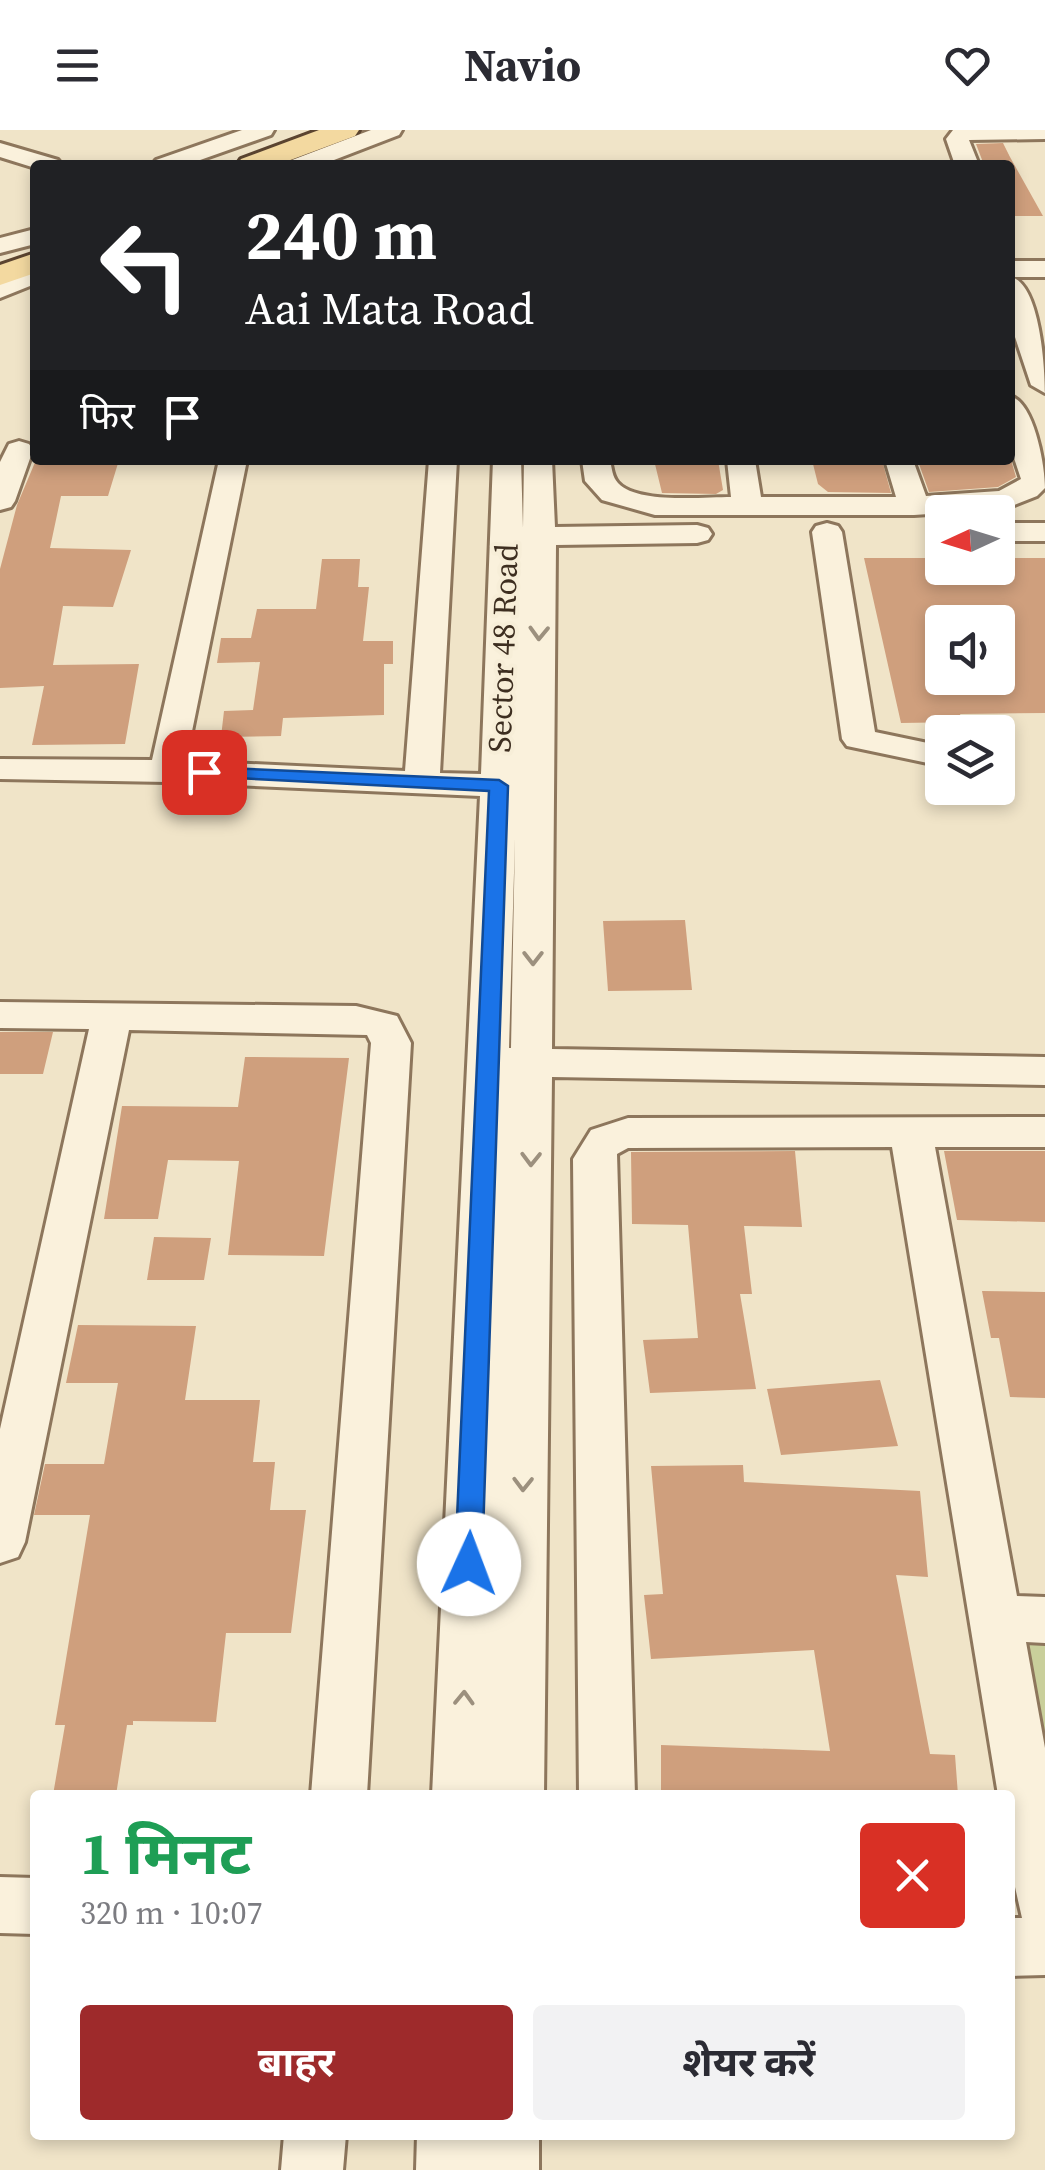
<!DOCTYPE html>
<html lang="hi">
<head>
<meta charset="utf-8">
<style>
  body { margin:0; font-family:"Source Serif 4","Noto Sans Devanagari",serif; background:#f2f2f3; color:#2b2b33; height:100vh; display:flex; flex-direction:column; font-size:38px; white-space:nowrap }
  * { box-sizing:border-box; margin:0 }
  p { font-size:32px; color:#7c7c81 }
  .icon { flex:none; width:55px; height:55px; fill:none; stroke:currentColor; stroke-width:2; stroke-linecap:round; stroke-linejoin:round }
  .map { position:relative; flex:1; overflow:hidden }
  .drawer { position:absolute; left:30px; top:1660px; width:985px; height:350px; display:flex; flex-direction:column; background:#fff; border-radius:10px; box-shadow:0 5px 15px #0003 }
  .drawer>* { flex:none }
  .hud { position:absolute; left:30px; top:30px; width:985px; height:305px; border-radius:10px; box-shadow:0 5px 15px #0003; background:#202124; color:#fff; overflow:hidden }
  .needle { width:65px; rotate:266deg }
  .fabs { position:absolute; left:925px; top:365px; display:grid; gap:20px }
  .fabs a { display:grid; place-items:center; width:90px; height:90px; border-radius:10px; background:#fff; box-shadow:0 5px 15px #0003; font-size:50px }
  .pin { position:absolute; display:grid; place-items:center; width:85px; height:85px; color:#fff; margin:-42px; border-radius:20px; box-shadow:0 5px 15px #0006 }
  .me { position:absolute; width:110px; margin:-55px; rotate:2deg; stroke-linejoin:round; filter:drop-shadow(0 0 8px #0008) }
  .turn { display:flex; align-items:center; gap:35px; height:210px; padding:0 50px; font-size:45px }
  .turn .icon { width:130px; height:130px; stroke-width:2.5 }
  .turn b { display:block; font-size:70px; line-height:85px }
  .then { display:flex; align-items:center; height:95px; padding:0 50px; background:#0003; gap:20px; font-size:38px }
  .round { display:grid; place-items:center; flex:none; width:105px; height:105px; border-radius:10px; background:#f2f2f3 }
  .head { display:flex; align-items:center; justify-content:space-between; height:170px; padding:0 50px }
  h1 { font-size:60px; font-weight:700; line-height:75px; color:#1e9e55 }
  .primary-button { display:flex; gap:20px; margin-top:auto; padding:20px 50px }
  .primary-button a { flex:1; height:115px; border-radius:10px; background:#9e2a2b; color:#fff; font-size:40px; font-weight:700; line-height:115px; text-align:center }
  .primary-button a+a { background:#f2f2f3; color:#2b2b33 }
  header { display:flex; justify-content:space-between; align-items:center; height:130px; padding:0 50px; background:#fff; font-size:45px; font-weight:700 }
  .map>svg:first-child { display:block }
</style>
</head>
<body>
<header><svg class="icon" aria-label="menu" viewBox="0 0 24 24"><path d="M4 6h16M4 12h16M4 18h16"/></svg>Navio<svg class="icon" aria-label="heart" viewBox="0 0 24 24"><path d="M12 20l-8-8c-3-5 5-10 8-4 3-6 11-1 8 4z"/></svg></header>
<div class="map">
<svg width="1045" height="2040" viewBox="0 0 1045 2040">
  <rect width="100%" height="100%" fill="#f0e4c8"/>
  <!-- green -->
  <path fill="#c9cf9b" d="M1027,1514H1045V1620Z"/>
  <!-- building -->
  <path fill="#cf9f7d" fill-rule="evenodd" d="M1003,13L1010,27L1043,86H1010V35H984L976,14Z
    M36,330H119L108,366H61L50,418L131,420L113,477L63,476L53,535L139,534L125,614L32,615L44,556L0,558V439L17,375Z
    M654,330H718L723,360L716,364L662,363Z
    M812,330H882L891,363L828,362L818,354Z
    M978,330H1011L1016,347L998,357L929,362L919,334L979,333Z
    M864,428H942V438H998V428H1045V583L960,584L963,592L901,593ZM942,492H998V548H942Z
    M322,429H360L358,457H369L363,511H393V534H384V585L283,588L281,606L221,607L224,581L253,580L260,532L217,533L221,508H251L257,479H316Z
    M685,790L692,860L608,861L603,791Z
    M0,902H53L43,944H0Z
    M245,927L349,928L324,1126L228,1125L239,1031L168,1030L158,1089H104L122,976L238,977Z
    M795,1021L802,1097L744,1096L752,1164H740L756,1259L650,1263L643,1210L698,1208L688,1095L632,1094L631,1022Z
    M944,1021H1045V1092L957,1090Z
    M154,1107L211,1108L204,1150H147Z
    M982,1161L1045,1162V1268L1010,1267L999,1208H991Z
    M78,1195L196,1196L185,1270H260L253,1332H275L270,1380H306L291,1503H226L216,1592L133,1591V1595H127L116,1665H53L65,1595H55L90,1385H34L45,1334H104L118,1253H66Z
    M880,1250L898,1316L781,1325L767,1259Z
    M743,1335L744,1352L920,1361L928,1447L896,1445L930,1624L955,1625L958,1665H661V1615L830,1621L814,1520L651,1529L644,1465L663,1464L651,1336Z"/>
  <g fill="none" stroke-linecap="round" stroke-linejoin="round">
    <!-- minor casing -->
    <g stroke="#8d765c" stroke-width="6">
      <path id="minor" d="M242,0H274L271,5L186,35H152L156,30Z
        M371,0H402L399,5L321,35H288L292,30Z
        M953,0H1045V9L969,10L979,35H955L946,9Z
        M0,13L58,30L62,35L35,38L0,27Z
        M35,99V114L0,123V108Z
        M1010,131H1045V147H1011C1040,154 1045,238 1045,263L1031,255L1010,192Z
        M35,137V154L0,168V151Z
        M1010,266C1034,272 1045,335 1045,358L1037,366L1004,379L914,385H655L602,370L585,351L582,330H610C612,338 612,347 618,353C637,374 704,367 731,367L727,330H755L761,367H896L885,330H913L926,366L999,361L1021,349L1010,316Z
        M19,311L29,314L33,320L15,371L11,377L0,380V332L9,314Z
        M219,330H247L186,631L405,641L429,330H457L440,643L481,644L493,330H521L523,398L524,330H552L555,397L697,395L708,398L712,404L708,410L697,413L556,415L552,919L1045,927V955L552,947L544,1665H488L508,946L488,1665H432L480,666L167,652L0,649V629L152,630ZM515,708L511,918H509Z
        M827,393L838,396L842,402L875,602L942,616V636L847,616L842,609L812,402L816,396Z
        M998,393H1045V411H998Z
        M0,872L356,876L397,886L411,913L367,1665H311L371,913L367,905L129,900L25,1412L18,1427L0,1433V1299L89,899L0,898Z
        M1045,987V1017H935L1017,1466L1045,1467V1513L1026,1512L1045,1618V1845L1010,1846V1788H1022L1010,1735V1665H998L892,1017L628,1018L617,1024L635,1665H579L573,1029L591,1000L628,988Z
        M0,1747L35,1748V1804L0,1803Z
        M284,2005H346L343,2040H281Z
        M417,2005H539V2040H416Z"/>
    </g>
    <!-- major casing -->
    <g stroke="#5b4430" stroke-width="6">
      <path id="major" d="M319,0H359L355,6L277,35H237L241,29Z
        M35,123V143L0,155V135Z"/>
    </g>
    <!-- minor -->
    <use href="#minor" fill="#faf1dc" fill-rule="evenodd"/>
    <!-- major -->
    <use href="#major" fill="#f3d9a0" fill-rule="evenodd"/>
  </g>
  <!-- one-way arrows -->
  <defs><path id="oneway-chevron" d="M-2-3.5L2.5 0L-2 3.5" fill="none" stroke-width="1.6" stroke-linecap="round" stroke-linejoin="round" transform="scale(2.5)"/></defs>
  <g stroke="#9c907e">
    <use href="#oneway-chevron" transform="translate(539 503) rotate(92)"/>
    <use href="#oneway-chevron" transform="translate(533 828) rotate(90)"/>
    <use href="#oneway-chevron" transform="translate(531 1029) rotate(91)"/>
    <use href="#oneway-chevron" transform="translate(523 1354) rotate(91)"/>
    <use href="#oneway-chevron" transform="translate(464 1568) rotate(-88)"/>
  </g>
  <!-- route -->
  <path fill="#1a73e8" stroke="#114b97" stroke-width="2.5" d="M204,637L499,650L508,656L482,1434L478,1442L469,1445L459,1442L455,1434L489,661L197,646V638Z"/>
  <g text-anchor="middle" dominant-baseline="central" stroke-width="8" stroke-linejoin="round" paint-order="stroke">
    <!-- street labels -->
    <g font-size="32" fill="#3d2e20" stroke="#f7eed8">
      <text transform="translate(503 518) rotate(-88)">Sector 48 Road</text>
    </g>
  </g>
</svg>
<div class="fabs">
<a><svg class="needle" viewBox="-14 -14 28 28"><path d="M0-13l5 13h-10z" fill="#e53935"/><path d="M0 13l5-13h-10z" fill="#7c7c81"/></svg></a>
<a><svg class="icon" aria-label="sound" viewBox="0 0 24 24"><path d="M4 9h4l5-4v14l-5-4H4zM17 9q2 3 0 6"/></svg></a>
<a><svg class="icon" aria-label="layers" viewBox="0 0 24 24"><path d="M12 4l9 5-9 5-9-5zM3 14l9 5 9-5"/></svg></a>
</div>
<div class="pin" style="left:204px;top:642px;background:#d93025"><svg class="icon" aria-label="arrive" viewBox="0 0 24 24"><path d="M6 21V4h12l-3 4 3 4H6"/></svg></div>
<svg class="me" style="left:469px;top:1434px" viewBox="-20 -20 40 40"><circle r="19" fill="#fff"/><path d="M0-13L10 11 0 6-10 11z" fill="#1a73e8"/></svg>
<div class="hud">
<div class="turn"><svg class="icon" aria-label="left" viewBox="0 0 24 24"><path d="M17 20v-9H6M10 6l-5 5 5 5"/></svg><div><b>240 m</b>Aai Mata Road</div></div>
<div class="then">फिर<svg class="icon" aria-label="arrive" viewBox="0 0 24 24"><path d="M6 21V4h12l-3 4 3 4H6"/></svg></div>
</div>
<section class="drawer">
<div class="head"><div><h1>1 मिनट</h1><p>320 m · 10:07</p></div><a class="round" style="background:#d93025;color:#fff"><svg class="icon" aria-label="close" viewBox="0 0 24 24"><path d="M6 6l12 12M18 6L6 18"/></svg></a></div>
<div class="primary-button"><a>बाहर</a><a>शेयर करें</a></div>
</section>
</div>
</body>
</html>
